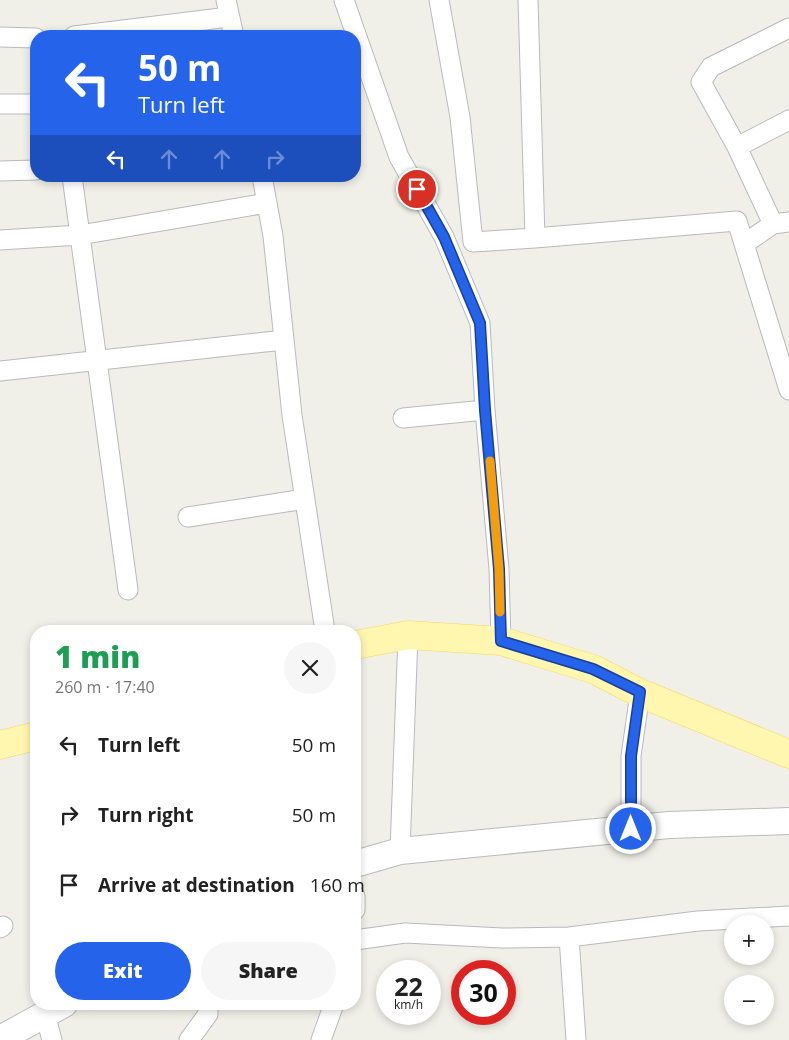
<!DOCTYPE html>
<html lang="en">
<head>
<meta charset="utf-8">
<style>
  body { margin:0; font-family:"Open Sans",sans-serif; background:#f6f6f6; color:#222; height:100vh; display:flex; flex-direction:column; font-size:19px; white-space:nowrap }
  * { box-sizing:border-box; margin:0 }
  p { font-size:16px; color:#767676 }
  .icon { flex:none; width:28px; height:28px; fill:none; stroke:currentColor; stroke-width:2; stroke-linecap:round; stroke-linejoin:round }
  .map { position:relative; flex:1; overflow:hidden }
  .side { position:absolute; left:30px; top:625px; width:331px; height:385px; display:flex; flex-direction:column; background:#fff; border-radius:20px; box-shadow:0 2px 8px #0003 }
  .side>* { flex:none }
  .guide { position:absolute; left:30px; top:30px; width:331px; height:152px; border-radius:20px; box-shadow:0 2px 8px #0003; background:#2563eb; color:#fff; overflow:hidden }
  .fabs { position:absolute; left:724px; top:915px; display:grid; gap:10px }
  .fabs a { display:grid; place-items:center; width:50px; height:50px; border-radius:50%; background:#fff; box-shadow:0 2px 8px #0003; font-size:25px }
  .speed { position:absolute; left:376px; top:960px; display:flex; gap:10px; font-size:25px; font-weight:700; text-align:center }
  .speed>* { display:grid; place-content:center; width:65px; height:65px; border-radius:50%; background:#fff; box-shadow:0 2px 8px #0003; line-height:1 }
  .speed small { font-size:12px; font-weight:400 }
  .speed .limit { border:8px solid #d22; background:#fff; color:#111 }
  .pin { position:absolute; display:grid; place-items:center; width:42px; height:42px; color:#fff; margin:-21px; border:2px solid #fff; border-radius:50%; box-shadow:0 1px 5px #0007 }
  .me { position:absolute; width:55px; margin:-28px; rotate:0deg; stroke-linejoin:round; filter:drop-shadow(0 0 4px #0008) }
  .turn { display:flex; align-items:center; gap:18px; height:105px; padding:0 25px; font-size:22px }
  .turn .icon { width:65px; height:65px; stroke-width:2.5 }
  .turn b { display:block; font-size:35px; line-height:42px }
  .lanes { display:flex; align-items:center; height:48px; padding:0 25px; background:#0003; justify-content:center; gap:25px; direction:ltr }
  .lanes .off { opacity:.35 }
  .round { display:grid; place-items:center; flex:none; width:52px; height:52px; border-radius:26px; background:#f6f6f6 }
  .overview { display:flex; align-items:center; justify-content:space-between; height:85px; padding:0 25px }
  h1 { font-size:30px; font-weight:800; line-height:38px; color:#1e9e55 }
  .button { display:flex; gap:10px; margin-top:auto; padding:10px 25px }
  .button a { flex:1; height:58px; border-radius:30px; background:#2563eb; color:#fff; font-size:20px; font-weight:800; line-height:58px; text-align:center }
  .button a+a { background:#f6f6f6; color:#222 }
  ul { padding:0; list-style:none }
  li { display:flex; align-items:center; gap:15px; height:70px; padding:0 25px }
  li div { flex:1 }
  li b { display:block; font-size:19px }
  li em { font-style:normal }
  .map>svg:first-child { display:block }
</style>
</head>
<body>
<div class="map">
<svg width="789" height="1040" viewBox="0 0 789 1040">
  <rect width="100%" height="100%" fill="#f1f0e8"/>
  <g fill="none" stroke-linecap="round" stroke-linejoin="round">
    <!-- street casing -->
    <g stroke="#b8b9be" stroke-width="21">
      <path id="street" d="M226,0L234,36
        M344,0L399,157L444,237L480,323L485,410L499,569L501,641
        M439,0L460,117L473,242L535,238
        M528,0L535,238L737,221L789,390
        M74,36L229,17
        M0,37L36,38
        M0,104H36
        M737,147L789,120
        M0,171L36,170
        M72,176L128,590
        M262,176L273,236L292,415L325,631
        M773,224L737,147L701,82L711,67L789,28
        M0,240L80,235L267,203
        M744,244L773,224L789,222
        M0,371L284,340
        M403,418L485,410
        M188,517L305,499
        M631,829V756L640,693
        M400,851L408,635
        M355,896V910
        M0,928L3,926
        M569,937L576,1040
        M355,940L405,933L502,938L569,937L698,921L789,916
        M45,1014L52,1040
        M189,1040L208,1014V1004
        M321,1040L334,1004"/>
    </g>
    <!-- secondary casing -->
    <g stroke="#b9bbc1" stroke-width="28">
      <path id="secondary" d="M355,864L400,851L669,825L789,821
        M0,1039L64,1004"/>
    </g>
    <!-- primary casing -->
    <g stroke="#f8d65a" stroke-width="29">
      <path id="primary" d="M355,645L408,635L501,641L593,669L640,693L789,754
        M0,745L36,736"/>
    </g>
    <!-- street -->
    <use href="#street" stroke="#fff" stroke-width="19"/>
    <!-- secondary -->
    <use href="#secondary" stroke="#fff" stroke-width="26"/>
    <!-- primary -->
    <use href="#primary" stroke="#fff7af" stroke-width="28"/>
  </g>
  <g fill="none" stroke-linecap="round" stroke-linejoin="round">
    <!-- route casing -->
    <g stroke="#184099" stroke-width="12">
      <path id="route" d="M417,189L444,237L480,323L485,410L499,569L501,641L593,669L640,692L631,756V829"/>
    </g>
    <!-- route -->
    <use href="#route" stroke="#2563eb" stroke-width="9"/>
    <!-- slow -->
    <path stroke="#f59e0b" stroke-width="9" d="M490,461L499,569L500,612"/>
  </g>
</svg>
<div class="fabs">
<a>+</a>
<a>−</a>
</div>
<div class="speed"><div>22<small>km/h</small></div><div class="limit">30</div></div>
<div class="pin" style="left:417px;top:189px;background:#d93025"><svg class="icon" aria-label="arrive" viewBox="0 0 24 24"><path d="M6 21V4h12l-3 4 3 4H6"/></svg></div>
<svg class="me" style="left:631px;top:829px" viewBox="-20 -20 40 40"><circle r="17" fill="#2563eb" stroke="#fff" stroke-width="3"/><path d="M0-11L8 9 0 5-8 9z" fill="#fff"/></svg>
<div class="guide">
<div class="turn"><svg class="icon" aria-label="left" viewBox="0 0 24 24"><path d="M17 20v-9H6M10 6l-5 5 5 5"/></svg><div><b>50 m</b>Turn left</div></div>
<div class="lanes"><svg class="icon" aria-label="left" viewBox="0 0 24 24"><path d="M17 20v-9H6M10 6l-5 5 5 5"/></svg><svg class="icon off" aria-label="ahead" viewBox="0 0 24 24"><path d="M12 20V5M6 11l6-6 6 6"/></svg><svg class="icon off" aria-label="ahead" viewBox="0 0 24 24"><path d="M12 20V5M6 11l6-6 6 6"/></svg><svg class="icon off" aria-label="right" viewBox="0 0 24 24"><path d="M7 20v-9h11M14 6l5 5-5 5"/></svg></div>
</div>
<section class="side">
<div class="overview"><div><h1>1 min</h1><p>260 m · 17:40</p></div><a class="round"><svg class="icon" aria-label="close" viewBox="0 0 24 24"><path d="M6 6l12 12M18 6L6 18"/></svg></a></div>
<ul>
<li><svg class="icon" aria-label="left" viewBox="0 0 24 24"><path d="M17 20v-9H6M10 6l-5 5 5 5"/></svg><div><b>Turn left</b></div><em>50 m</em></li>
<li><svg class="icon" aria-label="right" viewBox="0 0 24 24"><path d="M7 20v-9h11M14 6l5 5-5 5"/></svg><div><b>Turn right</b></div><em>50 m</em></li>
<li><svg class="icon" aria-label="arrive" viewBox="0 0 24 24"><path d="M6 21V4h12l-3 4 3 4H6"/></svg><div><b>Arrive at destination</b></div><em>160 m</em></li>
</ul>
<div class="button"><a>Exit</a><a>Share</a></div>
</section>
</div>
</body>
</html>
